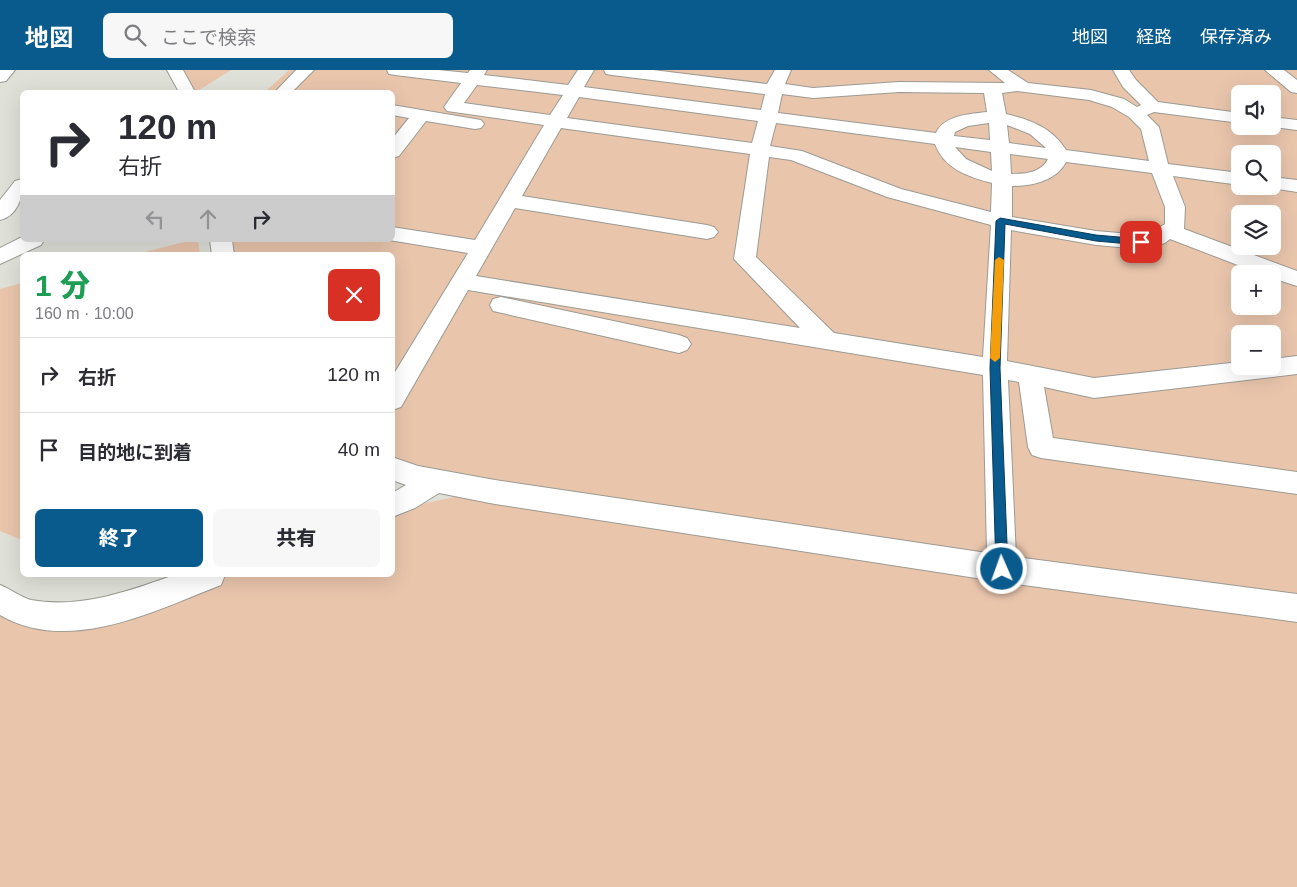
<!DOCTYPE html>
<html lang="ja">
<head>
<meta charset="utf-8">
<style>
  body { margin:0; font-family:Arial,"Noto Sans JP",sans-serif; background:#f7f7f7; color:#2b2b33; height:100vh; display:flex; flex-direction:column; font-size:19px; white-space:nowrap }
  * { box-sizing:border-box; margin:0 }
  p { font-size:16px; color:#7c7c81 }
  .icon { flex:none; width:28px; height:28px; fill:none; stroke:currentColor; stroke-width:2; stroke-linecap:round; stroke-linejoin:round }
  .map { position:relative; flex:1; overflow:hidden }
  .sheet { position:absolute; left:20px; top:182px; width:375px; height:325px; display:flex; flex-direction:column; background:#fff; border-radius:8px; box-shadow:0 5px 20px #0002 }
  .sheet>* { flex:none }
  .hud { position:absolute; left:20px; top:20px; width:375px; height:152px; border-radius:8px; box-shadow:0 5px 20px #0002; background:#fff; color:#2b2b33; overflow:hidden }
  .buttons { position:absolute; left:1231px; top:15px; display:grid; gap:10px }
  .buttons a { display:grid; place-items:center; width:50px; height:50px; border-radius:8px; background:#fff; box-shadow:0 5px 20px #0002; font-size:25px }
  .pin { position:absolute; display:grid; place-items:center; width:42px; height:42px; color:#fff; margin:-21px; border-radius:10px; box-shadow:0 2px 8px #0006 }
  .me { position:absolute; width:55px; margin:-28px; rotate:358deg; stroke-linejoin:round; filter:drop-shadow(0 0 4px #0008) }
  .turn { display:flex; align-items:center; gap:18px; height:105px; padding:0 15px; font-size:22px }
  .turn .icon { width:65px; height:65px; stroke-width:2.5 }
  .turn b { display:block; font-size:35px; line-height:42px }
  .lanes { display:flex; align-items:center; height:48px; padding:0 15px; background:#0003; justify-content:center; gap:25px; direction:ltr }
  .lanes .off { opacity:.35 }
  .round { display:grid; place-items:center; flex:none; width:52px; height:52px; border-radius:8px; background:#f7f7f7 }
  .headline { display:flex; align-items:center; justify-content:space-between; height:85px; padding:0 15px }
  h1 { font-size:30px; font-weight:800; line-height:38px; color:#1e9e55 }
  .action { display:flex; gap:10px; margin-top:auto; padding:10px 15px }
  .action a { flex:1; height:58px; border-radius:8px; background:#0a5b8d; color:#fff; font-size:20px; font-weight:800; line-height:58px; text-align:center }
  .action a+a { background:#f7f7f7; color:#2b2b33 }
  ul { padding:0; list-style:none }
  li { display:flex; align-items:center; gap:15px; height:75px; padding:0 15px; border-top:1px solid #e1e1e2 }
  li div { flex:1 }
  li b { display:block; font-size:19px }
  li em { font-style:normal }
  header { display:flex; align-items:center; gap:30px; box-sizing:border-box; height:70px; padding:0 25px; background:#0a5b8d; color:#fff }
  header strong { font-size:24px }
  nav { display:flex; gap:28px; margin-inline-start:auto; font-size:18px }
  .search { width:350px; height:45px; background:#f7f7f7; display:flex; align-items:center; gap:12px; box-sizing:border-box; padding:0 18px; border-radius:8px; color:#7c7c81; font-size:19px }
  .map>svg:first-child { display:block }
</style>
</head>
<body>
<header>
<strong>地図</strong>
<div class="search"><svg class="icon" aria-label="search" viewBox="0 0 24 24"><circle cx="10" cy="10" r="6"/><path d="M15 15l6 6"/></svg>ここで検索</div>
<nav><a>地図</a><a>経路</a><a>保存済み</a></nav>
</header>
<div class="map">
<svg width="1297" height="817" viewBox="0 0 1297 817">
  <rect width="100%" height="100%" fill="#dfe0d8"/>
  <!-- green -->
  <path fill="#e9c5ac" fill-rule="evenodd" d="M180,0H231L196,22H192Z
    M289,0H1297V817H0V538L114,548L228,505H392L393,443L408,437L459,426L393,407L392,185H211L209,170H392V22H265ZM1240,24H1272V56H1240ZM1240,84H1272V116H1240ZM1240,144H1272V176H1240ZM1240,204H1272V236H1240ZM1240,264H1272V296H1240Z
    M192,170H198L200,185H133Z
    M22,213V470L0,461V219Z"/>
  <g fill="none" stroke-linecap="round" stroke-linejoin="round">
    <!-- minor casing -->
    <g stroke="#9b9b93" stroke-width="2">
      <path id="minor" d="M0,0H15L6,11L0,12Z
        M167,0H183L195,22H179Z
        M296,0H314L292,22H275Z
        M387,0H438L468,3L470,0H487L484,5L568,15L578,0H594L584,17L761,40L765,24L612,5L606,4L604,0H653L767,14L775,0H791L785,14L813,18L899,12L1005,13L989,0H1008L1028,13L1091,20L1124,29L1137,37L1141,35L1123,17L1113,0H1129L1136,10L1158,32L1240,43V53L1154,42L1147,45L1159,57L1168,94L1240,103V115L1173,106L1185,137L1184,159L1297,201V216L1272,208V204H1261L1170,169L1165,173L1141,179L1096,175L1011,160L1007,291L1094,308L1240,292V296H1272V289L1297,286V304L1094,328L1044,317L1053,368L1297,402V424L1041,388L1032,385L1028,377L1019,312L1008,310L1016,487L1297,524V552L1002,512L495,434L439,423L415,438L392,447V423L406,415L392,410V387L418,396L495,410L987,483L983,305L468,220L401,337L392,340V307L468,183L389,170H392V157L475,170L544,55L447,41L444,37L461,13L395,5L389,4ZM477,15L563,25L550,45L464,33ZM1017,21L1089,30L1112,37L1129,47L1141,59L1149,91L1066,80C1052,58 1031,50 1006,44L1002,23ZM899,22L984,23L987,42C970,44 944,45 936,63L778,43L782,24L813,28ZM579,27L758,51L752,73L567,48ZM776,53L935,74C944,99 969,107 992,113L991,142L901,119L802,81L770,76ZM989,53L990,70L954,66L955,62L968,56ZM1007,55L1030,64L1046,78L1009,73ZM561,58L750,84L734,189L800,258L476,206L515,138L707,169L714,167L718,162L714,157L707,155L522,126ZM955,77L991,82L992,101L966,89ZM1010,84L1048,89C1041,103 1025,104 1011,104ZM769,87L791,90L887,127L991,155L983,287L834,263L756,187ZM1066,92L1152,103L1165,137V154L1150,163L1141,165L1096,161L1012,147V116C1032,116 1056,111 1066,92Z
        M1265,0H1284L1297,10V23L1291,22Z
        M392,35L475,49L481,50L484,54L481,58L475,59L426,51L399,86L392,88V69L409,48L392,45Z
        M1272,47L1297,50V60L1267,56H1272Z
        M1272,107L1297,110V122L1265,117L1272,116Z
        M22,109C24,125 18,146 0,150V130L15,111Z
        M22,167V170H44L41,175L0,194V178Z
        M210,170H232L234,185H212Z
        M501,227L679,265L687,268L691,274L687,280L679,283L493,241L490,235L493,229Z
        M174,505H225L221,515C154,541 69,585 0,545V515C10,519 21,527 31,530C79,539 130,521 174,505Z"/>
    </g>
    <!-- minor -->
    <use href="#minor" fill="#fff" fill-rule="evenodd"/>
  </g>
  <!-- route -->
  <path fill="#0a5b8d" stroke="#063b5c" d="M1000,148L1096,165L1141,169L1145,172L1141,175L1096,171L1005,154L1000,298L1008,499L1006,503L1002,505L998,503L996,499L990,298L996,151Z"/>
  <!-- slow -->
  <path fill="#f59e0b" d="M999,187L1004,190L1000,288L995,292L990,288L995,190Z"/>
</svg>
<div class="buttons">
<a><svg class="icon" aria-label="sound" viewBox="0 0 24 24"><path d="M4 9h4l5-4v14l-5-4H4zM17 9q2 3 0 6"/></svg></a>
<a><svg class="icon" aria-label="search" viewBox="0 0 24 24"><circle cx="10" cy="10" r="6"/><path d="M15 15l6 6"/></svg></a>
<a><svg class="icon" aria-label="layers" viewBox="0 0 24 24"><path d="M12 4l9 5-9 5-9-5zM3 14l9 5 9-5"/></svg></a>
<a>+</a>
<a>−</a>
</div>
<div class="pin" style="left:1141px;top:172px;background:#d93025"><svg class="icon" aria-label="arrive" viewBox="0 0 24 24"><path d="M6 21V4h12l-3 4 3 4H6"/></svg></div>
<svg class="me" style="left:1002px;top:499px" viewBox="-20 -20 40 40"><circle r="17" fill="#0a5b8d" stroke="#fff" stroke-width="3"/><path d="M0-11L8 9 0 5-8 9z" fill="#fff"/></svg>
<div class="hud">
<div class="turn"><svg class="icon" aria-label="right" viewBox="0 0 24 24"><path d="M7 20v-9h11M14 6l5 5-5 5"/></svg><div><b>120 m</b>右折</div></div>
<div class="lanes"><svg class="icon off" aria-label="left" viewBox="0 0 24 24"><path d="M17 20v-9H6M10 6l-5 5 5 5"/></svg><svg class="icon off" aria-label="ahead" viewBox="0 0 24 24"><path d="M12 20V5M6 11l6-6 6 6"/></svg><svg class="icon" aria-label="right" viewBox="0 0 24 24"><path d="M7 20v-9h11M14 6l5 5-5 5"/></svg></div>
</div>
<section class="sheet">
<div class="headline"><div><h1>1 分</h1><p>160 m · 10:00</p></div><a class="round" style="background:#d93025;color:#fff"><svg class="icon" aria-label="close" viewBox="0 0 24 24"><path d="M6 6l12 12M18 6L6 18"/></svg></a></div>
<ul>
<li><svg class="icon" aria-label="right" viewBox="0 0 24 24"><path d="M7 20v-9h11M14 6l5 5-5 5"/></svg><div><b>右折</b></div><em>120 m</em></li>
<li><svg class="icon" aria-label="arrive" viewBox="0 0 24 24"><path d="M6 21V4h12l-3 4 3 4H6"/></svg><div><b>目的地に到着</b></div><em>40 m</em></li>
</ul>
<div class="action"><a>終了</a><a>共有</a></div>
</section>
</div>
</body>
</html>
